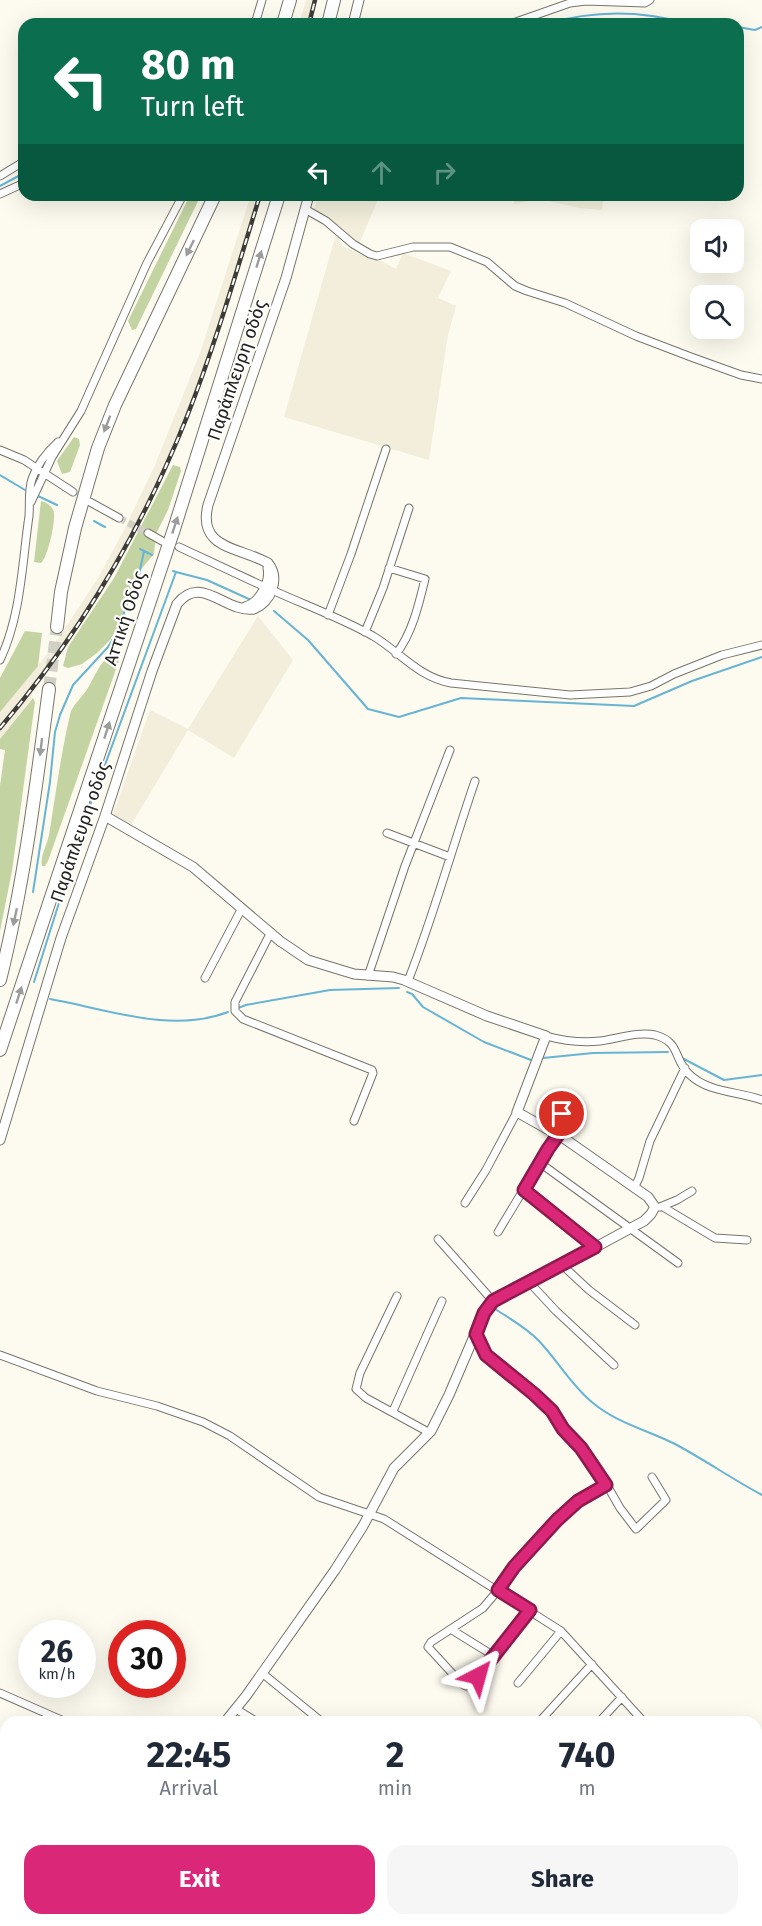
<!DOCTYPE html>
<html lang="en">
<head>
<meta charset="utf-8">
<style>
  body { margin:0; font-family:"Fira Sans",sans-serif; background:#f6f6f7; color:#1f2937; height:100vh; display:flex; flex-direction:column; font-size:22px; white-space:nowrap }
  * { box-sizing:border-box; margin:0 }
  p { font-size:20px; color:#747a83 }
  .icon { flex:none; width:33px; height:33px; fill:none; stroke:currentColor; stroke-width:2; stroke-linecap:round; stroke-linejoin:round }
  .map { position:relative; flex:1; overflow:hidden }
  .sheet { position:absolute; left:0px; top:1716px; width:762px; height:210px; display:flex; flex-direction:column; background:#fff; border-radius:18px 18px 0 0; box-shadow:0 6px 24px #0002 }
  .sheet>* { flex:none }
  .banner { position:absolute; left:18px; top:18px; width:726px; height:183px; border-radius:18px; box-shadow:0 6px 24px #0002; background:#0b6e4f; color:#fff; overflow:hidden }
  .tools { position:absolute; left:690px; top:219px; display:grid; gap:12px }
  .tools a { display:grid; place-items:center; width:54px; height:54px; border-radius:12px; background:#fff; box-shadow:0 6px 24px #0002; font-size:30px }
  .speed { position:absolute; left:18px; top:1620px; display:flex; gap:12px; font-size:30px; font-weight:700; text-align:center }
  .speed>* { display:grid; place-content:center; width:78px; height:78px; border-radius:50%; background:#fff; box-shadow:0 6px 24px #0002; line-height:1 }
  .speed small { font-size:15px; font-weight:400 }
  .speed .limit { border:9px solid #d22; background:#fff; color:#111 }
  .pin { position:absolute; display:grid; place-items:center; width:51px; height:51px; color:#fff; margin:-26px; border:3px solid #fff; border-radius:50%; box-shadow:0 2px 6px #0007 }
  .me { position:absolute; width:66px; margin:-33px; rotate:39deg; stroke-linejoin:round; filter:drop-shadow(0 0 4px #0008) }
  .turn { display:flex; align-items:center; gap:21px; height:126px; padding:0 24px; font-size:27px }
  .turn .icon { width:78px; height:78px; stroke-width:2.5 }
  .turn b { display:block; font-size:42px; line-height:51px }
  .lanes { display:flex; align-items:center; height:57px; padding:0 24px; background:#0003; justify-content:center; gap:30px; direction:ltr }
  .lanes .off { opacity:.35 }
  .eta { display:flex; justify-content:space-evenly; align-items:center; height:102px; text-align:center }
  .eta b { font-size:36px; font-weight:700; line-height:42px }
  .primary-button { display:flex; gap:12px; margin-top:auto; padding:12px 24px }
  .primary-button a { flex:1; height:69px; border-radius:18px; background:#db2777; color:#fff; font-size:24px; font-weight:700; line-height:69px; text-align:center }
  .primary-button a+a { background:#f6f6f7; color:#1f2937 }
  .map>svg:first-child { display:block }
</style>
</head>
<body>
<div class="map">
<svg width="762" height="1926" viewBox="0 0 762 1926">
  <rect width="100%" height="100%" fill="#fdfaef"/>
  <!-- built -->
  <path fill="#f2eedb" d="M306,0H317L311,24H299Z
    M251,195H262L245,254L192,408L158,486L105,587L65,648L32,693L31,699L0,739V712L52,648L98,578L124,530L155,465L200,353Z
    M318,195H380L359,244L341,227L314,210Z
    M515,195H604L602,210L580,208L539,199L514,204Z
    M336,234L342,246L367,257L381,261L396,269L403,253L451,271L438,298L456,306L448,335L429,460L284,417Z
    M258,616L293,660L234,758L188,730L131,825L113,814L150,710L188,729Z
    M543,1920H609L603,1926H550Z"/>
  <!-- green -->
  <path fill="#c3d3a2" d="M190,195H201L136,329L132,330L128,321Z
    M74,437L79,439L80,445L70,472L62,474L57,461Z
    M173,465L180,467L181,471L168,510L156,534L154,554L137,574L118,627L110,640L97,653L82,664L68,668L63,666L68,647L114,578Z
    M41,501C46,502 53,506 54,513C55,524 48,556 41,563L34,562Z
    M25,631L42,633L38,666L0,712V678Z
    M115,652L121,655L48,861L45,866H42C40,856 47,845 49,835C56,793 61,752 71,711C75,703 81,698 86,691C96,676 98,662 115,652Z
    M33,698L35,702L12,871L0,931V786L5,750L0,749V739Z"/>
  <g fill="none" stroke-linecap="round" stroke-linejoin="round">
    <!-- stream -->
    <path stroke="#67b4d4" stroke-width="2" d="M546,24C580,14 617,11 652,16C671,19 689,24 708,24
      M738,27L755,30L762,27
      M0,186L24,173
      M0,475L25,490
      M38,496L57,505
      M94,521L105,527
      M140,549L152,555
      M176,572L207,580L251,600
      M274,611L308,640L368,709L399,717L461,698L634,706L692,681L762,657
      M33,892L50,782L55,732L60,715L73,685L108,647L119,629L128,600L139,575L144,551
      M34,982L88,811L176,572L173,571
      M407,992L412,994L423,1007L484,1042L531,1060
      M50,999C107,1009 171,1034 228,1012
      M238,1008L246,1005L330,990L399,988
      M543,1058L593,1053L668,1052
      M682,1058L724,1080L762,1075
      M495,1309C509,1318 527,1328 539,1341C558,1361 571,1385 593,1403C617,1423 647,1430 675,1444C705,1460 732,1479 762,1495"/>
    <!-- street-tunnel -->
    <path stroke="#d2cfc5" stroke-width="7" stroke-dasharray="7 3.5" stroke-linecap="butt" d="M119,518L148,533"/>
    <!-- highway-tunnel -->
    <path stroke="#d2cfc5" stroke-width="12" stroke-dasharray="12 6" stroke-linecap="butt" d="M49,689L57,627"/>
    <!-- street casing -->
    <g stroke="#77756b" stroke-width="9">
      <path id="street" d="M255,24L262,0
        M510,24L570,3L586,1L645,3L650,0
        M0,176L23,162
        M0,194L24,183
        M305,209L326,221L353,244L370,254L377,256L413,247H450L487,262L515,286L527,291L565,303L636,336L691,357L741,375L762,379
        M0,450L24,460L73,492
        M31,502L52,457L81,411L147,263L183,195
        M90,502L119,518
        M148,533L162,541
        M179,547L265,587
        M389,568L425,579C419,604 412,634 396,654
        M272,590C305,605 341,618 373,636C400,652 418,677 451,683L570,695L630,692L651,686L674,674L722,655L762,645
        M328,615L351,554L386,449
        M365,632L383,588L409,508
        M0,660C21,616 22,564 29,516C30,504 28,491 32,479C37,464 46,453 58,442
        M387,833L450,857
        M271,932L235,1002V1011L243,1019L372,1070L373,1073L354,1121
        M368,976L405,866L450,750
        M205,978L242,908
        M408,981C434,915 452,848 475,781
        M546,1036C564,1041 581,1043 600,1041C617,1039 638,1031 655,1035C681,1042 673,1059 689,1074C708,1093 738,1091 762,1100
        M556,1134L562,1114
        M540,1163L678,1263
        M634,1188L639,1178L650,1141L685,1068
        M524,1190L595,1247
        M465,1203L486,1170L517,1112
        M660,1207L677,1200L692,1191
        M663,1207L715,1238L747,1240
        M498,1232L548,1149L558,1135
        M438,1239L493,1301
        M561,1264L589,1290L635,1325
        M529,1282L556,1311L614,1365
        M397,1296L360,1373L356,1389L366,1398L430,1433
        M475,1334L486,1355L534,1394L552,1411L563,1429L581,1448L604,1480L620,1508L636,1529L666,1500L652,1477
        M0,1355L97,1391L157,1406L203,1422L230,1436L319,1497L384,1519L561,1631L644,1722
        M393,1411L442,1301
        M530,1610L469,1685L466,1686L462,1684L428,1647L431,1642L483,1608L504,1583L514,1567L557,1520L578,1501L606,1485
        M452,1630L494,1656
        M262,1673L322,1722
        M518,1683L561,1631
        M0,1693L66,1722
        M236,1709L257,1722
        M539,1722L592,1664
        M599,1722L622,1697
        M0,1882L6,1870
        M126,1920L140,1926
        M435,1920L443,1926
        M27,1926L30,1920
        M70,1926L73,1920
        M113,1926L116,1920
        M158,1926L161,1920
        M337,1926L340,1920"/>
    </g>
    <!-- secondary casing -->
    <g stroke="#77756b" stroke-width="11">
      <path id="secondary" d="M353,24L359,0
        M245,607C260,603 271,582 268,568
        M105,816L193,867L280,941L308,960L354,974L393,977L404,980L487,1016L546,1036L517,1112L565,1139L648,1197L655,1207L651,1214L644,1221L490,1304L484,1313L449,1395L431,1431L394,1468L363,1526L335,1570L246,1696L225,1722
        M0,1140L61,938L105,816L152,671L177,604C201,573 225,613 254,609C272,601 280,578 268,563C239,547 197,549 208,505L286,278L309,195
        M0,1861L6,1863"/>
    </g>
    <!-- highway casing -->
    <g stroke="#77756b" stroke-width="14">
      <path id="highway" d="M283,24L290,0
        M328,24L334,0
        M57,627L61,592L75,528L98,448L115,405L215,195
        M0,980C24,884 36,787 49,689
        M0,1050L174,529L279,195"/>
    </g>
    <!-- street -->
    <use href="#street" stroke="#fff" stroke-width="7"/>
    <!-- secondary -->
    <use href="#secondary" stroke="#fff" stroke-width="9"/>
    <!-- highway -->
    <use href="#highway" stroke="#fff" stroke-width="12"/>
    <!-- rail casing -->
    <g stroke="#3d3c37" stroke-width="4.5">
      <path id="rail" d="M309,24L315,0
        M0,728C79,635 141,532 186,419C215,346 237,270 260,195"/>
    </g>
    <!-- rail -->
    <use href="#rail" stroke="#fff" stroke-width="2" stroke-dasharray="7" stroke-linecap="butt"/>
  </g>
  <!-- one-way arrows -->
  <defs><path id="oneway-solid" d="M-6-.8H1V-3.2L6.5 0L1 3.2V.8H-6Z" transform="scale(1.5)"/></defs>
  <g fill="#9c9c9a">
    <use href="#oneway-solid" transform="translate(190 248) rotate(116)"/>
    <use href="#oneway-solid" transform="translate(259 259) rotate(-73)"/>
    <use href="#oneway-solid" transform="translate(107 424) rotate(111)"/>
    <use href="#oneway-solid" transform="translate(175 525) rotate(-72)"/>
    <use href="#oneway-solid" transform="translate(107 730) rotate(-72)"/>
    <use href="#oneway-solid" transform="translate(41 747) rotate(97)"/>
    <use href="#oneway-solid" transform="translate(15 917) rotate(102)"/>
    <use href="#oneway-solid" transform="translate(19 995) rotate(-72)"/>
  </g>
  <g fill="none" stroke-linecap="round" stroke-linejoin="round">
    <!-- route casing -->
    <g stroke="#8e194d" stroke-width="15">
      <path id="route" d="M478,1676L530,1610L498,1590L514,1567L557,1520L578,1501L606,1485L581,1448L563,1429L552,1411L534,1394L486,1355L476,1334L484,1313L493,1301L595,1247L524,1190L548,1149L558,1135L556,1134L562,1114"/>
    </g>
    <!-- route -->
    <use href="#route" stroke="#db2777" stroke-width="10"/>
  </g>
  <g text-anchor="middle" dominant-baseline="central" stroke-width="4.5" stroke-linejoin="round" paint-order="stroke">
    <!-- street labels -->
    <g font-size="18" fill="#24231f" stroke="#fff">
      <text transform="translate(237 370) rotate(-71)">Παράπλευρη οδός</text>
      <text transform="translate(125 618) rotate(-72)">Αττική Οδός</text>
      <text transform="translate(80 832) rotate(-71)">Παράπλευρη οδός</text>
    </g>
  </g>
</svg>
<div class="tools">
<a><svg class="icon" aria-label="sound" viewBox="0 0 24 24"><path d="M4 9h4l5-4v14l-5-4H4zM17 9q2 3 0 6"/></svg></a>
<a><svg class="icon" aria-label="search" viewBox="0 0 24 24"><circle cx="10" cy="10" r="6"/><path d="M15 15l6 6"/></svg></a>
</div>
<div class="speed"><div>26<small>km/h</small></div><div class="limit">30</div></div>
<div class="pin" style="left:562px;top:1114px;background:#d93025"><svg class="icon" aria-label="arrive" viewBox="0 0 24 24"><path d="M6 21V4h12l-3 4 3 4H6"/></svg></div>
<svg class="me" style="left:478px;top:1676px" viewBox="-20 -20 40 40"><path d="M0-17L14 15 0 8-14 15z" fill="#db2777" stroke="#fff" stroke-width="4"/></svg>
<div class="banner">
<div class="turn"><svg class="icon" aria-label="left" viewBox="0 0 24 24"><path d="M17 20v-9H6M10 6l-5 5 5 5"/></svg><div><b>80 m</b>Turn left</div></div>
<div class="lanes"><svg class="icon" aria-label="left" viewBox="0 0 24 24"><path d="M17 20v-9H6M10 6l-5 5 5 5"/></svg><svg class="icon off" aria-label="ahead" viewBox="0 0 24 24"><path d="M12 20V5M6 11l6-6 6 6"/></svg><svg class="icon off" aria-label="right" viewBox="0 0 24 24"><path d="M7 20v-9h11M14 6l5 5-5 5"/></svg></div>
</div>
<section class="sheet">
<div class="eta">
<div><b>22:45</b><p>Arrival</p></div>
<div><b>2</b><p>min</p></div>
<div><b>740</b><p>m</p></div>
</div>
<div class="primary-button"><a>Exit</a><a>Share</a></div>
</section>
</div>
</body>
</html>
